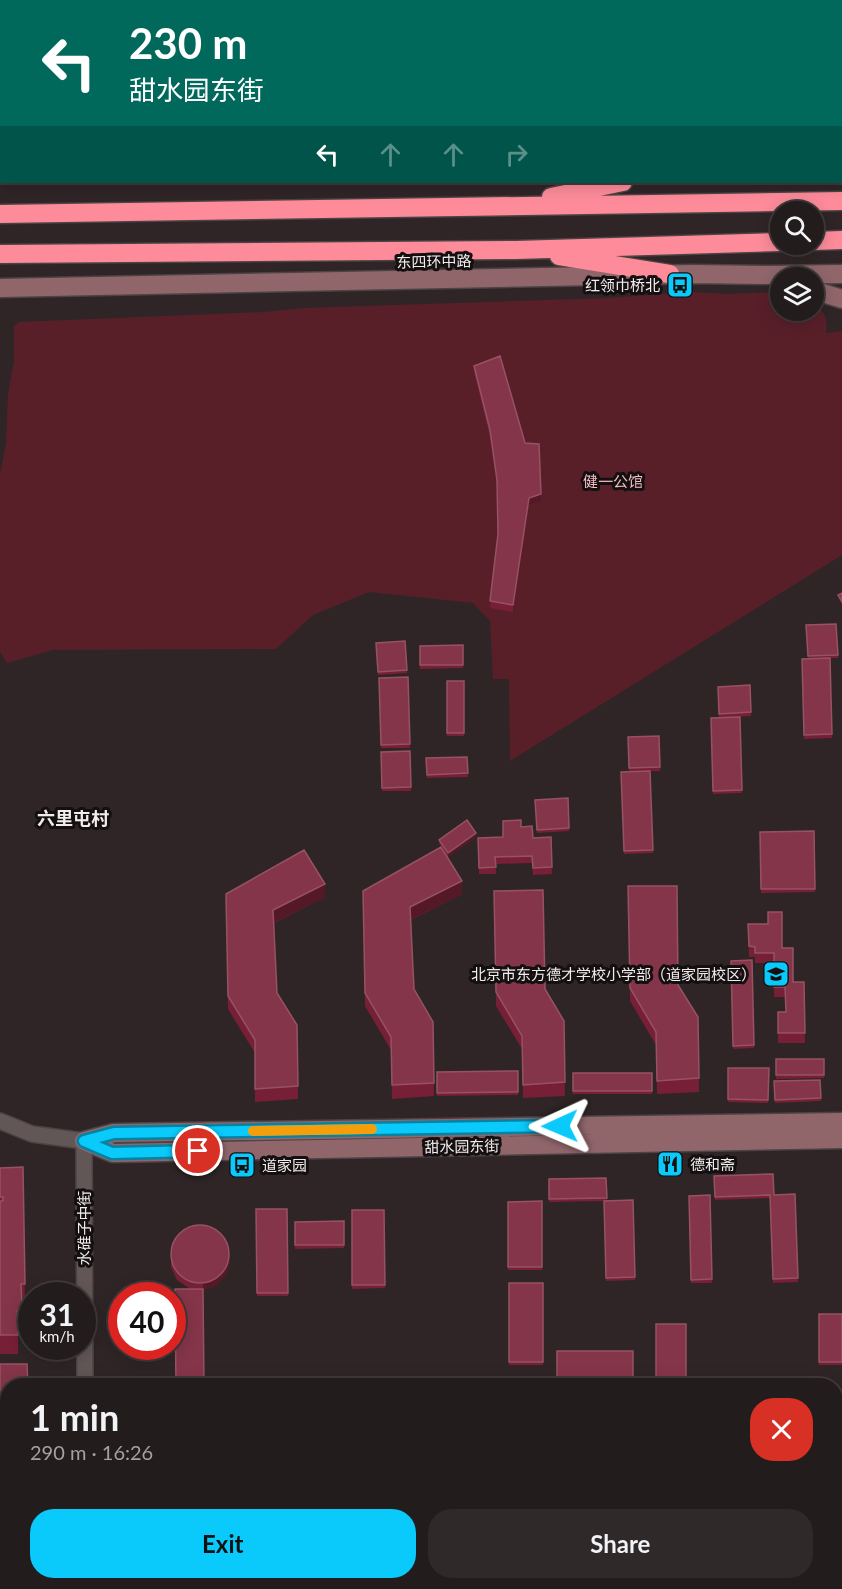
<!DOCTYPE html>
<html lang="en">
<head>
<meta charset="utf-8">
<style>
  body { margin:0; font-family:Lato,"Noto Sans SC",sans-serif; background:#2f2929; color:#f1f3f6; height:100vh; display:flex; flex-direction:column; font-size:22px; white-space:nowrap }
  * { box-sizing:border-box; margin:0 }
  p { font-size:20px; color:#a3a1a3 }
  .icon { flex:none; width:33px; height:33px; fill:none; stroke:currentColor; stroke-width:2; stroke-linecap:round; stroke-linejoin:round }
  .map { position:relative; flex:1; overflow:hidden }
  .details { position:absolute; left:0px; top:1378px; width:843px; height:212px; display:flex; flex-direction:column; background:#231c1c; border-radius:24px 24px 0 0; box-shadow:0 3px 15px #0003,0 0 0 2px #403a3b }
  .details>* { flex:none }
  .banner { position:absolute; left:0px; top:0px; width:843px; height:183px; box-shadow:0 3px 15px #0003,0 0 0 2px #403a3b; background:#00695c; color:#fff; overflow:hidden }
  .buttons { position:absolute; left:770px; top:201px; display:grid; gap:12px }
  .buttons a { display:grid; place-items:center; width:54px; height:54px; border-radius:50%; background:#231c1c; box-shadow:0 3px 15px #0003,0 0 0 2px #403a3b; font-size:30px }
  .speed { position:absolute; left:18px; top:1282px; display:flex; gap:12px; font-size:30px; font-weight:700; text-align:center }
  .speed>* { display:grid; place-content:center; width:78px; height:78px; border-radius:50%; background:#231c1c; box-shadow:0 3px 15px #0003,0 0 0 2px #403a3b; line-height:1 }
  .speed small { font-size:15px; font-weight:400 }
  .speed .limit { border:9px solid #d22; background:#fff; color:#111 }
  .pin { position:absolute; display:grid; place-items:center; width:51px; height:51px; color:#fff; margin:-26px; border:3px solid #fff; border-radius:50%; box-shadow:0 2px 6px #0007 }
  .me { position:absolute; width:66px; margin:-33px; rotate:269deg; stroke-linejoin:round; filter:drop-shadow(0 0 4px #0008) }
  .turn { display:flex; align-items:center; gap:21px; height:126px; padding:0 30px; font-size:27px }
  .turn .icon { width:78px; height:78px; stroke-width:2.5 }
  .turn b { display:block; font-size:42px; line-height:51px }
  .lanes { display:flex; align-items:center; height:57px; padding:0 30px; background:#0003; justify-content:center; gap:30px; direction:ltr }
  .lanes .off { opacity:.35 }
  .round { display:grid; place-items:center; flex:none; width:63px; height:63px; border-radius:24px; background:#2f2929 }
  .overview { display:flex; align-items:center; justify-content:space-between; height:102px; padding:0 30px }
  h1 { font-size:36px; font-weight:700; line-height:45px }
  .primary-button { display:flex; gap:12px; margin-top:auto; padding:12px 30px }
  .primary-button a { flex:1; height:69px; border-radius:24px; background:#09cafa; color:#111; font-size:24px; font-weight:700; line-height:69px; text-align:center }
  .primary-button a+a { background:#2f2929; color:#f1f3f6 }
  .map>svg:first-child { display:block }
</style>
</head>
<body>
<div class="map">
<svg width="842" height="1589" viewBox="0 0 842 1589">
  <rect width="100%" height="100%" fill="#2f2526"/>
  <!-- green -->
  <path fill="#581f29" d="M0,0H690V1L2,2L0,140Z
    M748,0H842V54V2Z
    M693,292L726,294L776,292L780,293V310H813V304C825,311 828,319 826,333L842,331V555L510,761L509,679H493L490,621L473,603L369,592L313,615L276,649L53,650L7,663L0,652V475L6,443L8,394L14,361V326L19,322L264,312L303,308L607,298Z"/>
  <!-- water -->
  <path fill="#913445" d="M0,0H537L2,2L0,109Z"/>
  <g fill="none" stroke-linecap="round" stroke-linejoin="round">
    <!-- lane casing -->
    <g stroke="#4c4344" stroke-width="10">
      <path id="lane" d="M355,1589H387
        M415,1589V1582"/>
    </g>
    <!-- street casing -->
    <g stroke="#4c4344" stroke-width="18">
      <path id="street" d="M0,1121L32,1134L84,1141L85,1386
        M86,1582V1589"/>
    </g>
    <!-- secondary casing -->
    <g stroke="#4c4344" stroke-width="21">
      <path id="secondary" d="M0,173H2
        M0,288L693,274L765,275L842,274
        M813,290L842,299
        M84,1141L113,1153L842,1139
        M84,1141L114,1133L842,1122"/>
    </g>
    <!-- highway casing -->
    <g stroke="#4c4344" stroke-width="21">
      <path id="highway" d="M551,197L623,182
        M0,214L842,201
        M813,241L842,240
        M0,254L516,250L780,242
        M559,256L670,274"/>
    </g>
    <!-- path -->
    <path stroke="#877e7f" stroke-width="2" stroke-dasharray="1.5 4.5" stroke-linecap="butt" d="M560,0L572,2
      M545,2L546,0
      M582,2L583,0"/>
    <!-- lane -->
    <use href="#lane" stroke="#625657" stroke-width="8"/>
    <!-- street -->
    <use href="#street" stroke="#625657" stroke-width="15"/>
    <!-- secondary -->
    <use href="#secondary" stroke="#90666b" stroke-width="18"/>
    <!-- highway -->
    <use href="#highway" stroke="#fd8b9a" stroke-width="18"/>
  </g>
  <!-- wall -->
  <path fill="#771f36" d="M474,366L541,501L529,505L513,612L490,608L498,535L497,486L490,437L474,372Z
    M836,624L838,658H830L832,738L804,739L802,659H808L806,625Z
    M405,641L407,673L378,675L376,643Z
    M463,645V668L420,669V646Z
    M408,677L410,748H381L379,678Z
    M447,681H464V736H447Z
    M718,687L751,712V716L719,718Z
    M740,717L742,793L713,794L711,718Z
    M659,736L660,771H650L653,853L624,854L621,772H629L628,737Z
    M410,751L411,791H382L381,752Z
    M467,757L468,777L427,778L426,758Z
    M568,798L569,831L537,833L535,800Z
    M521,827L533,838L551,837L552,874L533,875L532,863L496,864V874H479L478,838L503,837Z
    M814,831L815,892L761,893L760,832Z
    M476,837L448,857L439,843V840Z
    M628,886L678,985L698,1017L699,1092L657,1094L656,1045L630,1001Z
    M363,891L462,894L411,920L414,989L433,1022L434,1096L392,1099L391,1050L365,1006Z
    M494,891L545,989L564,1021L565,1096L523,1098L522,1049L496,1006Z
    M226,894L325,897L274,923L277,993L297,1025L298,1099L255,1102V1053L228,1009Z
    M748,924L782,948L793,982H804L805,1043H778V1012H786L785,997H774V963H755V957H749Z
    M752,960L754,1048L733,1049L731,961Z
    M776,1059H824V1078L776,1079Z
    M728,1068H769L768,1103L728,1102Z
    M518,1071V1095L437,1096V1072Z
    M573,1073H652V1094H573Z
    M820,1080L821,1101L775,1103L774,1081Z
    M23,1167L25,1303H22V1330H18V1354H0V1168Z
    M714,1176L774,1195L795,1194L798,1282L773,1283L770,1198L715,1200Z
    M606,1178L607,1200H633L635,1280L606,1281L604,1201L549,1202V1179Z
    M710,1195L712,1283H691L689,1196Z
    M542,1201V1270H508V1202Z
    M256,1209H287L288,1296H257Z
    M352,1210H384L385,1288L352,1289Z
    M344,1221V1248L295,1249V1222Z
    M171,1246L230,1261L226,1275L216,1286L203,1290L189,1288L177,1280L171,1267Z
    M509,1283H543V1365H509Z
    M819,1314H842V1365H819Z
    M557,1351H633V1386H557Z
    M0,1364L8,1386V1551H0Z
    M205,1582H269L270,1589H205Z"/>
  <!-- shaded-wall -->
  <path fill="#551827" d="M541,494V501L529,505L513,612V605L529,498Z
    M476,833V837L448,857V853Z
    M462,881V894L410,920V907Z
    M325,884V897L273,923V910Z
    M230,1255V1261L226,1275L216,1286L203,1290V1284Z"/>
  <!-- building -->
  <path fill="#853549" stroke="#965263" stroke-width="1.5" d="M613,0H653V2H612Z
    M500,356L525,443L539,444L541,494L529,498L513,605L490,601L498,534L497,480L490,430L474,366Z
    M842,593V602L838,595Z
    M836,624L838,655L808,656L806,625Z
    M405,641L407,670L378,672L376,643Z
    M463,645V665H420V646Z
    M830,658L832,734L804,735L802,659Z
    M408,677L410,744L381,745L379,678Z
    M447,681H464V733H447Z
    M750,685L751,712L719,714L718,687Z
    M740,717L742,790L713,791L711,718Z
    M659,736L660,767L629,768L628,737Z
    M410,751L411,787L382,788L381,752Z
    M467,757L468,773L427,775L426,758Z
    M650,771L653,850L624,851L621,772Z
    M568,798L569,828L537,830L535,800Z
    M467,820L476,833L448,853L439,840Z
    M521,820V827L532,826L533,838L551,837L552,867L533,868L532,856L495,857L496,867L479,868L478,838L503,837V821Z
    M814,831L815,889H761L760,832Z
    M441,847L462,881L410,907L414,989L433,1022L434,1083L392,1085L391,1037L365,993L363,891Z
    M304,850L325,884L273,910L277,993L297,1025L298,1086L255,1089V1040L228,996L226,894Z
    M628,886H677L678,985L698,1017L699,1078L657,1081L656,1032L630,988Z
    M543,890L545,989L564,1021L565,1082L523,1085L522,1036L496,992L494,891Z
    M768,912H782V948H793V982H804L805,1033H778V1012H786L785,987H774V953H755V947L749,946L748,924H768Z
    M752,960L754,1045L733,1046L731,961Z
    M776,1059H824V1075H776Z
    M728,1068H769L768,1100L728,1099Z
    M518,1071V1092L437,1093V1072Z
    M573,1073H652V1091H573Z
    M820,1080L821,1098L775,1100L774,1081Z
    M23,1167L25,1284H21L22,1311H17L18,1335H0V1201H3V1197H0V1168Z
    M773,1174L774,1195L795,1194L798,1278L773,1279L770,1195L715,1197L714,1176Z
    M606,1178L607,1198L549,1199V1179Z
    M710,1195L712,1279L691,1280L689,1196Z
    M633,1200L635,1277L606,1278L604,1201Z
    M542,1201V1267H508V1202Z
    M256,1209H287L288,1293H257Z
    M352,1210H384L385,1285H352Z
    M344,1221V1245H295V1222Z
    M171 1254a29 29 0 1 1 58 0a29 29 0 1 1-58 0Z
    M509,1283H543V1362H509Z
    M175,1289H203L204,1386H176Z
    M819,1314H842V1362H819Z
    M656,1324H686V1386H656Z
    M557,1351H633V1383H557Z
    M0,1364H27L28,1386H8V1532H0V1398H7V1394H0Z
    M808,1378V1386H741V1379Z
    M0,1571H8V1582H19V1589H0Z
    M153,1582H181V1589H153Z
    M205,1582H269L270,1589H246H249V1585H205Z
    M438,1582H464V1589H438Z
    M636,1582H661L660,1589H636Z
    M363,1583H388V1589H363Z
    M514,1584H539V1589H514Z"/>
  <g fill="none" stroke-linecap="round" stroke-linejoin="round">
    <!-- route casing -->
    <g stroke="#0683a2" stroke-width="15">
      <path id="route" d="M198,1151L112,1153L84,1141L114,1133L560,1126"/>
    </g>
    <!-- route -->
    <use href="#route" stroke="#09cafa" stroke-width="10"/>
    <!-- slow -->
    <path stroke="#f59e0b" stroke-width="10" d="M253,1131L372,1129"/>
  </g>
  <!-- icons -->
  <defs>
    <g id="bus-square" transform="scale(1.35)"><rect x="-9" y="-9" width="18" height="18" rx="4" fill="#09cafa" stroke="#140f10"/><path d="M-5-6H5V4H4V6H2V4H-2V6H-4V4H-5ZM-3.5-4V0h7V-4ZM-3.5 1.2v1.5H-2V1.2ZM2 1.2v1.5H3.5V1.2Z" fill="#111"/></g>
    <g id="school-square" transform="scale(1.35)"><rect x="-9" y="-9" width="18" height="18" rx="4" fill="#09cafa" stroke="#140f10"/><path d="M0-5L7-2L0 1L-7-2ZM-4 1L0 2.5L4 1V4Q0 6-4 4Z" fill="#111"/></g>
    <g id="restaurant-square" transform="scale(1.35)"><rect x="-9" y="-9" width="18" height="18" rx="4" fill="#09cafa" stroke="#140f10"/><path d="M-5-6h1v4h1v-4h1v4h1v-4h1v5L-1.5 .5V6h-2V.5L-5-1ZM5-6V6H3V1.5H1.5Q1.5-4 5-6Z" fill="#111"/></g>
  </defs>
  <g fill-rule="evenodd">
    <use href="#bus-square" x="680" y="285"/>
    <use href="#school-square" x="776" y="974"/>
    <use href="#restaurant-square" x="670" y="1164"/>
    <use href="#bus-square" x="242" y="1165"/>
  </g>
  <g text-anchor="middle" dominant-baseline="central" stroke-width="6" stroke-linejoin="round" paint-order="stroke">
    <!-- street labels -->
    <g font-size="15" fill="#f3eced" stroke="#140f10">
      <text transform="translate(434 261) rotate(-1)">东四环中路</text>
      <text transform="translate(462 1146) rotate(-1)">甜水园东街</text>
      <text transform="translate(84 1228) rotate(-90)">水碓子中街</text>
    </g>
    <!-- poi labels -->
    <g font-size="15" fill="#f3eced" stroke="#140f10" text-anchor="end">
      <text x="660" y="285">红领巾桥北</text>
      <text x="756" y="974">北京市东方德才学校小学部（道家园校区）</text>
      <text x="690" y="1164" text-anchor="start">德和斋</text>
      <text x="262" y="1165" text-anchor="start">道家园</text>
    </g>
    <!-- park labels -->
    <g font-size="15" fill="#f3bdc2" stroke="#140f10">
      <text x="613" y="481">健一公馆</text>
    </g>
    <!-- quarter labels -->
    <g font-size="18" font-weight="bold" fill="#f3eced" stroke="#140f10">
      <text x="73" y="818">六里屯村</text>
    </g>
  </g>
</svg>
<div class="buttons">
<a><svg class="icon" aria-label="search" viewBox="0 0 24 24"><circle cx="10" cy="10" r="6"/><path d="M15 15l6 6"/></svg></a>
<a><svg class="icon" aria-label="layers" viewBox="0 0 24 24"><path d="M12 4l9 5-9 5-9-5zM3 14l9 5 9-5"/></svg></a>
</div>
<div class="speed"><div>31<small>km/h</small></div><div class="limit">40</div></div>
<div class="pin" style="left:198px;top:1151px;background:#d93025"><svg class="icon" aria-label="arrive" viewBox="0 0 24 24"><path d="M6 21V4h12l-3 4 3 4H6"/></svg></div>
<svg class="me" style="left:560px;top:1126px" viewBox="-20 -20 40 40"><path d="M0-17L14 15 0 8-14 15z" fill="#09cafa" stroke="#fff" stroke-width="4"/></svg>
<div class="banner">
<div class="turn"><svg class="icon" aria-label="left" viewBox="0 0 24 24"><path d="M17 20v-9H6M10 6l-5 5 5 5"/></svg><div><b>230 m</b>甜水园东街</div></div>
<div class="lanes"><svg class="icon" aria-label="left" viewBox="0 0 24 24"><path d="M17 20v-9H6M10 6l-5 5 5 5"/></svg><svg class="icon off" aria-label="ahead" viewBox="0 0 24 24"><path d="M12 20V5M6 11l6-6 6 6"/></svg><svg class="icon off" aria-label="ahead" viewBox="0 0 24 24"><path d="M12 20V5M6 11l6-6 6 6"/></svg><svg class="icon off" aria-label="right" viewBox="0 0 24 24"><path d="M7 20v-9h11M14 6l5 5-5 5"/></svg></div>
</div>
<section class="details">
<div class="overview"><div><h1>1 min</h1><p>290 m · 16:26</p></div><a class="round" style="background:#d93025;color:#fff"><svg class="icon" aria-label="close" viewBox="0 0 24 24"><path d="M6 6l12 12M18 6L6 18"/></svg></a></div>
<div class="primary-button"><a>Exit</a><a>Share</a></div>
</section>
</div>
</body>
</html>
